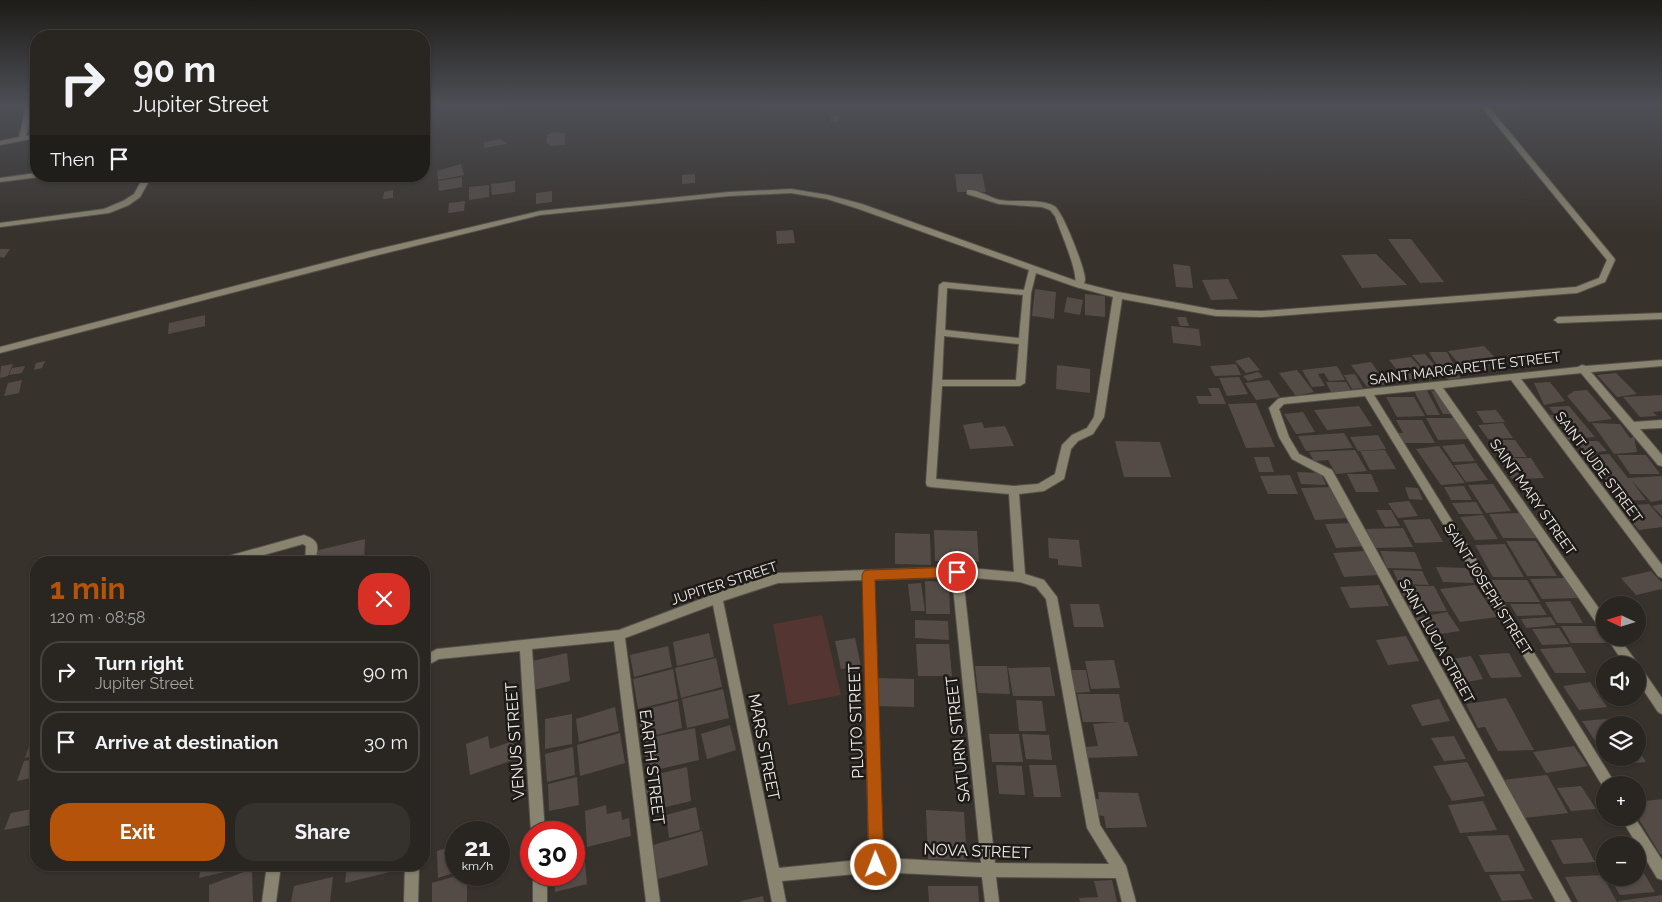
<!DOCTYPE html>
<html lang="en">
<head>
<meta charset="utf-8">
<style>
  body { margin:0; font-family:Raleway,sans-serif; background:#35322e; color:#f1f3f6; height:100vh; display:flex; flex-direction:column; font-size:19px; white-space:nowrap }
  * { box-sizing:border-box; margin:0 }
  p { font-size:16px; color:#a5a5a5 }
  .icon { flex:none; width:28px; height:28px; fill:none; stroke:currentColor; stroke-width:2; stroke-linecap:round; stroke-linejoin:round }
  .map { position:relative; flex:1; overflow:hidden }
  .panel { position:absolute; left:30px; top:556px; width:400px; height:315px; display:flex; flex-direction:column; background:#292621; border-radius:20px; box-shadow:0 1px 4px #0004,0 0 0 1px #45433f }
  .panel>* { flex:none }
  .hud { position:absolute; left:30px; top:30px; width:400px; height:152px; border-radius:20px; box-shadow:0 1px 4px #0004,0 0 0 1px #45433f; background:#292621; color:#f1f3f6; overflow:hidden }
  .needle { width:32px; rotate:274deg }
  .tools { position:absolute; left:1596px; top:596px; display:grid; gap:10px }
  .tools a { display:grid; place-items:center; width:50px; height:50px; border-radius:50%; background:#292621; box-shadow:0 1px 4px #0004,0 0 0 1px #45433f; font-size:25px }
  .speed { position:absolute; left:445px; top:821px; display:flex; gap:10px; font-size:25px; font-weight:700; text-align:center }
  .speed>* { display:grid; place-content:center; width:65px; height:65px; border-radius:50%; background:#292621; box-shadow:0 1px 4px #0004,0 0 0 1px #45433f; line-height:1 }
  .speed small { font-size:12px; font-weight:400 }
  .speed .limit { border:8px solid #d22; background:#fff; color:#111 }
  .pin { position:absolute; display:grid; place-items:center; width:42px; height:42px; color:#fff; margin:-21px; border:2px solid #fff; border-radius:50%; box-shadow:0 1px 5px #0007 }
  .me { position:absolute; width:55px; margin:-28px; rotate:359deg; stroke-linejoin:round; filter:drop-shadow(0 0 4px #0008) }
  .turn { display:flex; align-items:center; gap:18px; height:105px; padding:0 20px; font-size:22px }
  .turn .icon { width:65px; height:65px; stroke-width:2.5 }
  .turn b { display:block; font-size:35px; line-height:42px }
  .then { display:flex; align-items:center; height:48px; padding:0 20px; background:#0003; gap:10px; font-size:19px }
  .round { display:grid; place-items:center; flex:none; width:52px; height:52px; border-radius:20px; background:#35322e }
  .headline { display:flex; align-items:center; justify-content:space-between; height:85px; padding:0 20px }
  h1 { font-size:30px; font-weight:700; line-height:38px; color:#b45309 }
  .button { display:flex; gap:10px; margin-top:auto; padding:10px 20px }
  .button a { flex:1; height:58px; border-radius:20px; background:#b45309; color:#fff; font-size:20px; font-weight:700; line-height:58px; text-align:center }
  .button a+a { background:#35322e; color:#f1f3f6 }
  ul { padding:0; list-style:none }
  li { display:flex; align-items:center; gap:15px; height:62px; margin:0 10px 8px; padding:0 10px; border:2px solid #45433f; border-radius:20px }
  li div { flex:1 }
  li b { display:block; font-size:19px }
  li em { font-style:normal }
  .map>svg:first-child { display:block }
</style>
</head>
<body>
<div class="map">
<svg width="1662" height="902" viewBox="0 0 1662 902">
  <rect width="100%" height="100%" fill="#37322c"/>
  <!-- green -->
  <path fill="#553531" d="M822,615L841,695L788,705L773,624Z"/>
  <!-- building -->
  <path fill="#544b47" d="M839,115V122H831L830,116Z
    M553,132L565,133V145L551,146L546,142L547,135Z
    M501,139L507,144L484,148V142Z
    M461,164L464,175L438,180L437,171Z
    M695,174V183L682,184V175Z
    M955,174H982L986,192H957Z
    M462,177V187L439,191L438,181Z
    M515,181V192L492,195L491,184Z
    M489,185V197L469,200V187Z
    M393,190V198L383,199L384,192Z
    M552,191V202L536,204V193Z
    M465,201L464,211L448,213L449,203Z
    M793,230L795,243L777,244L776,231Z
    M1388,239H1411L1444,282L1420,283Z
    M0,249H10L4,258L0,257Z
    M1376,254L1407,285L1362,288L1341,255Z
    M1173,264L1190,266L1193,288L1176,287Z
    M1228,279L1238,299L1211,300L1202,280Z
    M1035,289L1056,292L1054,319L1032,316Z
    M1085,294L1105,296V317L1085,315Z
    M1067,297L1083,300L1080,315L1064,312Z
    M205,315V326L168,334L169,323Z
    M1177,317H1186L1189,326H1180Z
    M1171,326L1199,329L1201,346L1173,343Z
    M1484,346L1498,361L1461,366L1448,351Z
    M1429,352H1447L1455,367H1438Z
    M1425,354L1445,377L1432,379L1412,355Z
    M1249,357L1260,370L1246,373L1235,361Z
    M1411,357L1428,376L1405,380L1389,360Z
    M45,361L42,368L34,370L36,363Z
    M1371,362L1387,384L1367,387L1351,365Z
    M13,364L8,376L0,378L1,366Z
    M1236,364L1241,375L1215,376L1210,366Z
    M1057,365L1090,369V393L1056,389Z
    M25,366L22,373L9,375L12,368Z
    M1337,366L1345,380L1329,381L1324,373L1318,374L1325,386L1312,387L1302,370Z
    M1297,370L1314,392L1296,396L1279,373Z
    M1454,371L1461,378L1449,380L1442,373Z
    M1258,372L1263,377L1248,381L1243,376Z
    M1616,373L1637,394L1617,397L1597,375Z
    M1355,374L1363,388L1352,389L1344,375Z
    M1239,377L1248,394L1227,396L1219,378Z
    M22,380L19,393L4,396L8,383Z
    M1269,380L1280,397L1256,400L1245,383Z
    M1326,382H1346L1352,392H1331Z
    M1550,382L1565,401L1544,405L1534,383Z
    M1208,388H1219L1226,404H1199L1196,396H1212Z
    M1587,390L1612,419L1589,422L1567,396L1574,391Z
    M1414,391H1427L1440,415H1427Z
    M1431,391H1439L1454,414H1443Z
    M1662,395V411L1653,412L1657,416L1640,417L1623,397Z
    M1386,397H1414L1425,416L1397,417Z
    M1256,403L1275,447L1246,448L1228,404Z
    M1359,406L1372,426L1327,430L1314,410Z
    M1569,406L1595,437L1566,440L1560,432L1569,431L1563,424L1556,425L1548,415H1555L1549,407Z
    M1496,410L1505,422L1484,423L1476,411Z
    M1303,412L1315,432L1296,434L1284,414Z
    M1426,418H1457L1470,439L1438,440Z
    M1396,420H1422L1435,443H1404L1398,433H1403Z
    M982,422L984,428L1005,426L1014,446L970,449L963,425Z
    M1503,423L1513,438L1488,439L1478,425Z
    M1592,423L1620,424L1630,438L1634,437L1637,452L1614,454Z
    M1344,433L1353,448L1306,451L1298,436Z
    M1378,435L1386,449L1358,451L1350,437Z
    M1492,440H1515L1527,457H1503Z
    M1115,441L1160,442L1171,477H1124Z
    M1576,441H1598L1607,451L1586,453Z
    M1464,444L1475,461L1453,462L1442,446Z
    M1439,446L1465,483L1441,485L1416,449Z
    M1355,450L1367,471L1336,474L1328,460L1314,461L1309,452Z
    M1385,450L1396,469L1370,470L1360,451Z
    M1609,454L1628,478L1662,476V500L1651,502L1631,480L1646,500L1620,501L1585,456Z
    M1617,455H1646L1660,474H1630Z
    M1254,457H1269L1274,472H1259Z
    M1499,458H1531L1544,478L1512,479Z
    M1476,463L1488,480L1466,482L1454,465Z
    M1297,472L1321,473L1326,485L1301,484Z
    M1347,474H1371L1379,492H1356Z
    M1290,475L1298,494H1268L1260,476Z
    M1493,484L1511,511L1486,513L1468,485Z
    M1464,486L1472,500H1451L1444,487Z
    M1333,487L1349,518L1315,520L1301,488Z
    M1405,487L1418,488L1423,500L1409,499Z
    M1409,501L1418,516L1398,518L1388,503Z
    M1476,502L1483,514H1459L1452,503Z
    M1649,504L1662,519V527L1639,530L1617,506Z
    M1662,504V516L1652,506Z
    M1376,510H1391L1400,526L1385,527Z
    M1523,513L1538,538H1503L1489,514Z
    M1483,515L1498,539L1475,540L1460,517Z
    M1430,519L1443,542L1415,543L1403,520Z
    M1353,523L1365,546L1336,548L1325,524Z
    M1403,528L1413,547L1375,548L1366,529Z
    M934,530L977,531L979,562L935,561Z
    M895,533L930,534L931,565L895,564Z
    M1048,538L1079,540L1082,567L1058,565V559L1049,558Z
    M365,539L364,561L355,562H315V551Z
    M1506,541H1536L1557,576H1527Z
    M1505,544L1524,577H1493L1475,545Z
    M1365,551L1377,575L1344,577L1333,553Z
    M1380,551L1415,552L1422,569L1387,568Z
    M1436,567L1467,568L1474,583L1443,582Z
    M1393,570L1422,571L1429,585L1399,584Z
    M1651,571L1662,583V589L1636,595L1621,578Z
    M1565,578L1578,598L1542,599L1530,579Z
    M1491,580H1527L1540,602H1503Z
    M925,581L949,582L950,614H926Z
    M921,583L925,611H911L908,584Z
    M1379,585L1389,606L1350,608L1340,587Z
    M1475,585L1497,617L1460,622L1440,589Z
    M1399,586H1434L1447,611L1411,612Z
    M1570,601L1583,623H1557L1545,602Z
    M1070,604H1099L1104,627H1074Z
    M1510,604H1540L1547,615L1517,616Z
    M1447,612L1460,631L1428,636L1415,618Z
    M1551,617L1556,625L1526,628L1521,619Z
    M915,620L948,621L949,640L915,638Z
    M1561,626H1595L1606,643H1571Z
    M1559,628L1569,644L1542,645L1532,629Z
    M709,633L714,657L677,666L673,642Z
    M1406,636L1419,661L1388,665L1376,640Z
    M855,638L861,666L841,669L835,641Z
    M916,644H949L952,676H918Z
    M668,646L672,667L634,677L630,655Z
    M1571,647L1586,673H1555L1540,649Z
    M567,653L570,681L534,690L532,661Z
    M1509,653L1522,677L1491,678L1479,655Z
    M1471,656L1483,679L1462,683L1446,660Z
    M716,658L722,687L681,698L675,668Z
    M1114,660L1120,688L1091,689L1085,661Z
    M975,666H1007L1010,694L978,693Z
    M1050,667L1055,696H1013L1008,668Z
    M673,669L678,699L638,709L633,679Z
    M1068,670H1086L1090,692L1072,693Z
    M877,678L914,679V707L877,706Z
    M1590,682L1607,707L1579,710L1563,686Z
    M723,689L729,718L687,728L682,699Z
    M1077,694H1119L1124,722H1128L1138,756L1085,758L1083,747L1098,746L1093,724L1119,722H1083Z
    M1506,698L1534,750L1498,751L1485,727L1478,728L1466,704Z
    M1439,699L1450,721L1422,726L1411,705Z
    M1016,700L1042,701L1046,731H1019Z
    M678,701L682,728L642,739L638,711Z
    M615,707L619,731L579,742L576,719Z
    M572,714V744L545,749V719Z
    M1617,718L1622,725H1605V756L1582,721Z
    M730,725L736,750L707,759L701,734Z
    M695,728L699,760L647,772L644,739Z
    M620,733L625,763L580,776L577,745Z
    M989,734H1019L1023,762H992Z
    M1022,734L1049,735L1052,760L1026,759Z
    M488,736L490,749L513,741L516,759L470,775L466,744Z
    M1454,736L1466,759L1444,761L1431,738Z
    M36,739V755L25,758L31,740Z
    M1574,746L1588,766L1546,773L1533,752Z
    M573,747L575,775L547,782L545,754Z
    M1638,749L1646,762L1611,765L1606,758H1638Z
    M36,759V777L17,781L24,761Z
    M1467,762L1485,796L1452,801L1433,766Z
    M996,765L1022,766L1025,795L999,794Z
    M1029,765H1056L1061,797H1034Z
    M687,767L691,801L645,812L643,789L660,785L658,774Z
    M1547,775L1568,813L1524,818L1502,780Z
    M577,777L579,805L549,811L548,784Z
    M1581,786L1596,809L1571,811L1557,788Z
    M1098,792L1138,793L1147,827L1106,828L1104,816L1095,815L1091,799H1099Z
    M1662,799V854H1660L1638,818V802Z
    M1483,801L1497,830L1460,833L1448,805Z
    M606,805L607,814L621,811L622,820L629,818L631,836L587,847L585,811Z
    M696,807L700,830L669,838L666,815Z
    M36,808V824L4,830L11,813Z
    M926,810L964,812L967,860L928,859Z
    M702,831L708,865L658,879L653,845Z
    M1508,835L1525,871L1485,872L1467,836Z
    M1582,838L1595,862L1563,864L1551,840Z
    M456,845V872L438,878L437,851Z
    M584,852L587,884L555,892L554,875H574V854Z
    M1638,863L1655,892L1620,895L1610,878H1638Z
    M201,865H250V866L199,878Z
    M347,865H391L390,872L345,883Z
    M252,869L253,902H209V885Z
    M1520,874L1533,899L1502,901L1489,875Z
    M459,875H467V902H432V883Z
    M1602,875L1617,902H1578L1565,877Z
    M333,877L330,902H291L294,886Z
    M1112,880L1117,902H1080L1079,898L1098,897L1094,881Z
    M928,886H978L979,902H929Z
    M1662,895V902H1619V901Z
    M763,896L764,902H741V901Z"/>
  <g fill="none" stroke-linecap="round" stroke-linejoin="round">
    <!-- service casing -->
    <g stroke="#55504a" stroke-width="2">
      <path id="service" d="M967,190C978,189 990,198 1000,200C1017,203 1038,198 1054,206C1062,209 1086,271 1085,280C1085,282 1083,285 1082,287L1079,288L1075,285C1079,273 1060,231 1055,216L1050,210L1042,207L999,204L967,194Z"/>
    </g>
    <!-- minor casing -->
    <g stroke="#55504a" stroke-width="2">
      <path id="minor" d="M26,106H33L26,136L36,134V138L0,145V141L19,137Z
        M1481,106H1488L1614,258L1615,260L1605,282L1577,293L1262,317L1216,316L1122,299L1104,417L1093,434L1078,441L1071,449L1064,479L1044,491L1019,494L1025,574L1044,580L1057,597L1100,825L1126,866L1136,902H1122L1116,878L996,877L999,902H985L982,877L876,872L782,881L786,902H772L713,605L625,638L660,902H646L614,641L532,649L545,832H531L520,651L439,659L424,667V656L437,649L619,630L717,593L778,573L957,567L1014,572L1009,494L931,487L927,486L926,483L939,285L943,282L1024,290L1029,270L856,208L827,199L791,193L729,196L540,215L370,257L0,353V347L370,251L540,211L729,192L791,189L828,195L862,204L1082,283L1118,292L1216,310L1262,311L1576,287L1599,278L1607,260ZM1036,273L1076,287L1113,297L1094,417L1087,428L1072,435L1062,445L1055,474L1038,484L1014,486L936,479L942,386H1020L1025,383L1031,293ZM947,288L1023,295L1019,338L945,330ZM944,336L1019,344L1016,380H942ZM952,577L981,863L883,858L874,580ZM963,577L1020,582L1036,587L1046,599L1087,828L1109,864L995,863ZM863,580L869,859L779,868L723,601L778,583Z
        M36,173V176L39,177L0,182V178Z
        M144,176H152L140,197L129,205L109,213L0,227V223L104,209L123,201L134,194Z
        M1662,313V319L1558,323L1554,320L1558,317Z
        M1662,360V366L1591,372L1634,422L1662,420V428L1640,429L1662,455V466L1658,465L1581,373L1521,379L1662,565V578L1658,576L1511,380L1443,388L1605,617V631L1601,630L1434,389L1374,395L1613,780L1615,785H1605V790L1365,396L1284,404L1279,409L1289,437L1299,454L1332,470L1571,902H1556L1324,476L1292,459L1279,437L1269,408L1278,399L1281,398L1578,367L1582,365L1586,366Z
        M304,535C321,541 318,547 315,562H305L306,546L303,544L239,562H219L221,559L225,557Z
        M1607,638H1619L1636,661L1638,665V666L1625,665Z
        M1638,667L1642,669L1662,698V714L1658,712L1638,682Z
        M1621,818H1635L1662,860V880L1657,878Z
        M267,865H281L276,902H262Z
        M405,865H419L418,902H404Z
        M533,875H547V902H533Z"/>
    </g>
    <!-- service -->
    <use href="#service" fill="#89846f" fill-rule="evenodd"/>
    <!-- minor -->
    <use href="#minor" fill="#89846f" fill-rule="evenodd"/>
  </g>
  <!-- sky -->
  <linearGradient id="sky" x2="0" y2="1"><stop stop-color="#1e1c18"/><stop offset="0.45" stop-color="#4d4f56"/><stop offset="1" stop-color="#4d4f56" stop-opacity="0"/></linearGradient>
  <rect width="1662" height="233" fill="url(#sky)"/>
  <!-- route -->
  <path fill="#b45309" stroke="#753606" d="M957,567L961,568L963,572L961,576L957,577L875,580L884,865L882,871L876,873L871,871L869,865L862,575L864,571L868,570Z"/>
  <g text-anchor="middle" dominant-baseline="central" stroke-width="5" stroke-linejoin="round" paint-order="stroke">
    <!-- street labels -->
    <g font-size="14" fill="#f1eee9" stroke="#1d1a17">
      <text transform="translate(1465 368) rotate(-7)">SAINT MARGARETTE STREET</text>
      <text transform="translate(1599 467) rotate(53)">SAINT JUDE STREET</text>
      <text transform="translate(1533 497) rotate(55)">SAINT MARY STREET</text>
      <text transform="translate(724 583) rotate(-18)">JUPITER STREET</text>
      <text transform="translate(1488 589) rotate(58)">SAINT JOSEPH STREET</text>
      <text transform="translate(1437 641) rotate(61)">SAINT LUCIA STREET</text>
    </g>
    <!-- near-street labels -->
    <g font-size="16" fill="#f1eee9" stroke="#1d1a17">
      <text transform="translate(856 721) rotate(-92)">PLUTO STREET</text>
      <text transform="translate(958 739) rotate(-96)">SATURN STREET</text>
      <text transform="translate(515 741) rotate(-94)">VENUS STREET</text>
      <text transform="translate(764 747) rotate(79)">MARS STREET</text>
      <text transform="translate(652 767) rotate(83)">EARTH STREET</text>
      <text transform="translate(977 851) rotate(2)">NOVA STREET</text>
    </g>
  </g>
</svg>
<div class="tools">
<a><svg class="needle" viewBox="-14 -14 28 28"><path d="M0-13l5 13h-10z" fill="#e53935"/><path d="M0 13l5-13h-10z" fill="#a5a5a5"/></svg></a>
<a><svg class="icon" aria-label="sound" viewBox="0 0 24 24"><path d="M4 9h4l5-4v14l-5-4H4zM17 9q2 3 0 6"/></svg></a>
<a><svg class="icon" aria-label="layers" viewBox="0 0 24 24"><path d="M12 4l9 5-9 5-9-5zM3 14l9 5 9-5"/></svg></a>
<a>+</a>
<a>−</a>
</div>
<div class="speed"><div>21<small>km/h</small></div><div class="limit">30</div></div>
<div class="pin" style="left:957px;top:572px;background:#d93025"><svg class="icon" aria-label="arrive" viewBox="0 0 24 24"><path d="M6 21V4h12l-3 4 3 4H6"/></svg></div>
<svg class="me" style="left:876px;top:865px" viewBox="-20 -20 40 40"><circle r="17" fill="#b45309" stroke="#fff" stroke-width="3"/><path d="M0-11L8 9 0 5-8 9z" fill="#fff"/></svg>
<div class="hud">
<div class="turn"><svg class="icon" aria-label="right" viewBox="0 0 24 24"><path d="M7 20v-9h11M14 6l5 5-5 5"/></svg><div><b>90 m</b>Jupiter Street</div></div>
<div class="then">Then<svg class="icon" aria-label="arrive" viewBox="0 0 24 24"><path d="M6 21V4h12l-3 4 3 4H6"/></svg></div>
</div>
<section class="panel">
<div class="headline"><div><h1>1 min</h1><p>120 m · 08:58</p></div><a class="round" style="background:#d93025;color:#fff"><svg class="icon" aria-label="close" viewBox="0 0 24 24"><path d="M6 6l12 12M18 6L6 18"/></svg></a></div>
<ul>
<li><svg class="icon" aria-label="right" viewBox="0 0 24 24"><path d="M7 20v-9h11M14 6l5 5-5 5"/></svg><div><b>Turn right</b><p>Jupiter Street</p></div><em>90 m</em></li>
<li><svg class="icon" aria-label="arrive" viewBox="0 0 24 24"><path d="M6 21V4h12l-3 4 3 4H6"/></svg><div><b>Arrive at destination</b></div><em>30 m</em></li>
</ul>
<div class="button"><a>Exit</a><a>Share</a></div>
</section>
</div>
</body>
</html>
